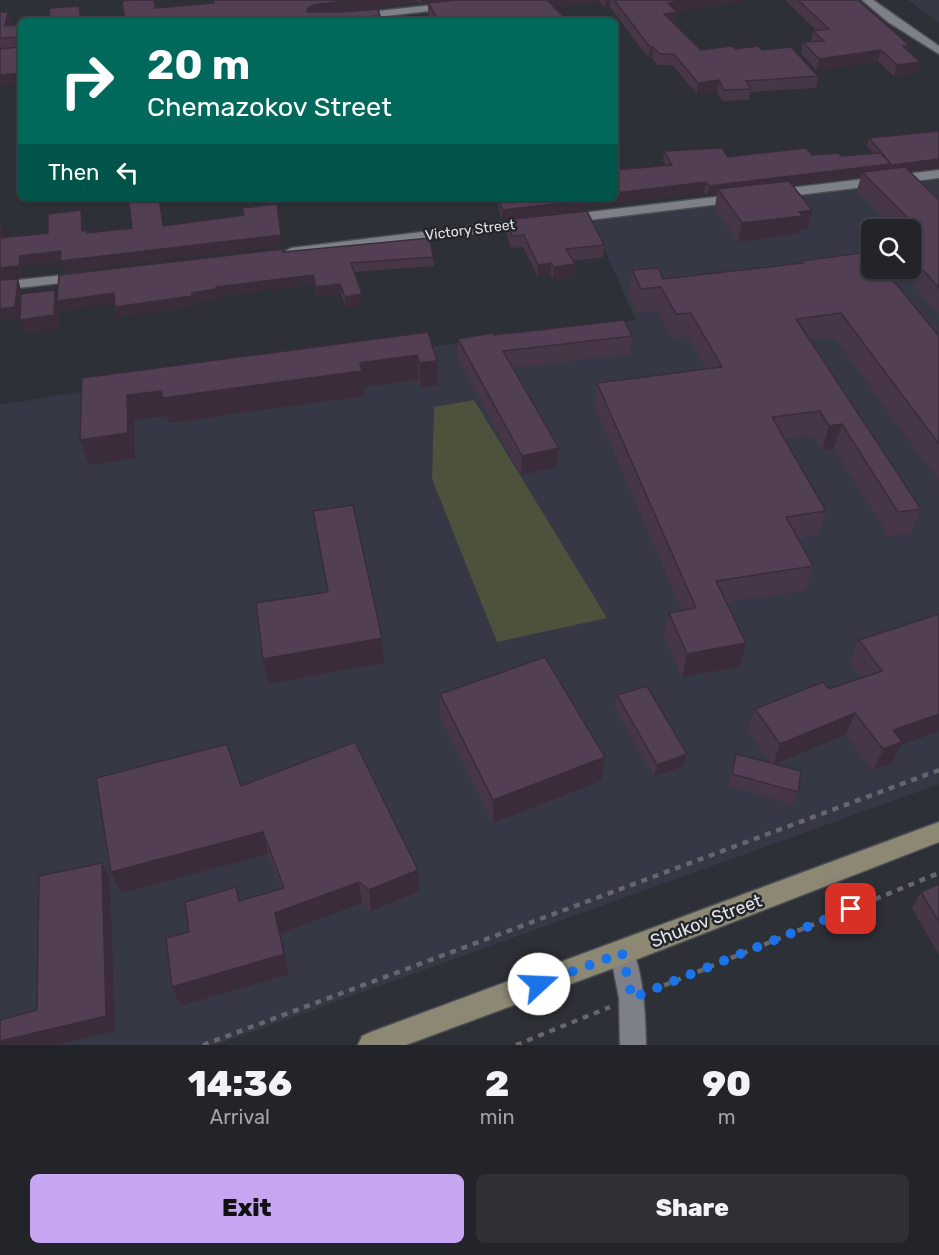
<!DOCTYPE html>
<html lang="en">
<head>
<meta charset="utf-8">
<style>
  body { margin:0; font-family:Rubik,sans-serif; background:#2e3035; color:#f1f3f6; height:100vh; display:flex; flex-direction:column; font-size:22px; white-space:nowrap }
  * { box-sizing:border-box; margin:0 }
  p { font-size:20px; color:#a2a4a8 }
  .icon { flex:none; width:33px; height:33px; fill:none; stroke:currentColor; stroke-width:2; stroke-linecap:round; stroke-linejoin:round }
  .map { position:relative; height:1045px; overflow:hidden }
  .details { display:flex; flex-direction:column; background:#222429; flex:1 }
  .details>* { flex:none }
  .top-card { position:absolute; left:18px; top:18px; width:600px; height:183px; border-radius:9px; box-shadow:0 2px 4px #0004,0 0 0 2px #3f4146; background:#00695c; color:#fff; overflow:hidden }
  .buttons { position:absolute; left:861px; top:219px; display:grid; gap:12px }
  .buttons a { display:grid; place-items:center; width:60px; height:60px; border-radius:9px; background:#222429; box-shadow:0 2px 4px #0004,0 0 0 2px #3f4146; font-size:30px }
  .pin { position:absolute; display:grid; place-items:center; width:51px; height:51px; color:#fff; margin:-26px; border-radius:12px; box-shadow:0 3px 9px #0006 }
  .me { position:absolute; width:66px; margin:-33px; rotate:70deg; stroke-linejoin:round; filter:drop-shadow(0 0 4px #0008) }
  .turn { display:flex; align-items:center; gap:21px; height:126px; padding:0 30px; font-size:27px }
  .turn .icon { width:78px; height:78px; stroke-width:2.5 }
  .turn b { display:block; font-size:42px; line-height:51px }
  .then { display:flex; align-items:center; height:57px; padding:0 30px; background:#0003; gap:12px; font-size:22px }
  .eta { display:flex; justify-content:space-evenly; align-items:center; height:102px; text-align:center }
  .eta b { font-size:36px; font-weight:800; line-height:42px }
  .primary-button { display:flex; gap:12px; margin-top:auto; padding:12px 30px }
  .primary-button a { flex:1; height:69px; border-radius:9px; background:#c6a6f0; color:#111; font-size:24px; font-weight:800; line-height:69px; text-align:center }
  .primary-button a+a { background:#2e3035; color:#f1f3f6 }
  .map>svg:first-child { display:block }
</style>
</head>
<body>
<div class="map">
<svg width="939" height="1045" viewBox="0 0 939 1045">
  <rect width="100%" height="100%" fill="#2e3037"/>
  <!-- built -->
  <path fill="#363945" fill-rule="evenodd" d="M908,0H939V23Z
    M939,180V784L216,1045H0V405L86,391L636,320L591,219ZM872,230H910V268H872ZM434,407L498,642L432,479Z"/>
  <!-- green -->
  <path fill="#4c523b" d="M474,400L607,618L497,642L432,479L434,407Z"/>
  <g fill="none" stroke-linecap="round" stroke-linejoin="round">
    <!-- street casing -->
    <g stroke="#4b4d53" stroke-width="3">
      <path id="street" d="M862,0H873L939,46V54L888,22Z
        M451,3L455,4V8L343,21H310L315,18Z
        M939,170V178L773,198L766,194L773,190Z
        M740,194L745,195L747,198L745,201L565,223L558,219L565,215Z
        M528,219L535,223L533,226L291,256L284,252L291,248Z
        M82,273L87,274L89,277L87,280L0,290V282Z
        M622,941L631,945C644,976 645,1011 646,1045H620L619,998L610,953L613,945Z"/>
    </g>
    <!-- secondary casing -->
    <g stroke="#4b4d53" stroke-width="3">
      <path id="secondary" d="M939,822V842L622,965L406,1045H358L362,1036L371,1032Z"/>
    </g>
    <!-- path -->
    <path stroke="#65676d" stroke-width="4.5" stroke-dasharray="6 6" stroke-linecap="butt" d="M653,990L939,873
      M203,1045L939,770
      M516,1045L610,1007"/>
    <!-- street -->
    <use href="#street" fill="#7d8088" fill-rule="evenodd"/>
    <!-- secondary -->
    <use href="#secondary" fill="#8d8874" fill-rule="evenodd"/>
  </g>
  <!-- wall -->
  <path fill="#473648" d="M132,0H154L156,8L214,3L213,0H746L677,12L675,23H673L701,50L735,49L762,50L818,76L816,88L750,92L749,100L722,101L717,92L697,94L672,65H658L652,58H648L610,7H605L600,2L554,7L565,21H433L428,14V3L421,4L418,2L341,12L380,16V21H125Z
    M785,0H858L908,51L917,74L894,76L878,61L816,70L801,53L803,42H811L813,31H817Z
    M0,12H8L11,21L10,26L21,25V83L0,85L19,47L0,48Z
    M939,131V168L909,171L939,200V315L900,268H910V230H896L857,190L861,177L792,185L812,210L808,229L800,230L798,234L738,242L715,207L717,194L707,195L704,192L580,207V211L502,220L496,198H615L666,166L663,161L664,151L728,157L841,156L873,153L867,146L869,138Z
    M399,198H416L415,200H400Z
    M506,220L604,245L603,257L572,261L575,264L574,276L553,279L551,275L538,277L523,247L511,248L506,232Z
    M283,252L433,257L434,266L354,272L362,304L346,307L341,294L317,297L314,284L218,296L219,299L194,302V306L117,317L114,303L60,311L59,308L58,328L24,333L55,290L57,297Z
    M801,261L939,336V481L834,337L810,340L921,509L911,533L889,537L834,448L822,450L813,435L785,438L826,511L819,535L798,538L813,566L806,590L727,602L740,667L682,677L664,636L669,613L682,611L595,407L597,383L706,369L688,336L672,338L658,311L638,313L629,294L632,270L663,279L801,263Z
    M428,332L438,385L420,388L418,380L364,387L365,396L168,423L167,416L134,420L135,458L89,465L82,378Z
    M494,335L632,336L629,354L513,368L559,448L557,467L521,475L458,358V339Z
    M313,511L384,663L268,684L327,592Z
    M939,614L901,745L892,763L873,770L846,734L774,764L798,792L793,804L728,786L732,766L736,754L772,764L748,730L755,709L829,689L862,678L850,662L859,640Z
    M440,694L601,781L493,823L440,718Z
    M617,695L684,766L654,777L615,708Z
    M241,786L418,870L420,891L371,911L362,903L281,933L289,974L181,1006L189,932L240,900L281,888L268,854L121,893Z
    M939,884V955L912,908L921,892Z"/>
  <!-- shaded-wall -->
  <path fill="#3a2c3b" d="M353,0H417L418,2L314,16L307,12L308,8L313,5Z
    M421,0H457L421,4Z
    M545,0H600V2L544,8Z
    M605,0H610V7H605Z
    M685,0H746L677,12L675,23L662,24L664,14L668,3Z
    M8,12L11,21L7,35L5,26Z
    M903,46H910L907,57Z
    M650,47H653L652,58H648Z
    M881,50L878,61L816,70L819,59Z
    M920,62L917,74L894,76L897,65Z
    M21,73V83L0,85V75Z
    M719,80L717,92L697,94L698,83Z
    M939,159V168L889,174L892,165Z
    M891,164L888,174L862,172L861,177L721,194L718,189L717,194L707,195L709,186Z
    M706,182L704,192L580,207V211L502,220V210L579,198H615V193Z
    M81,210L84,221L85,241L82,231Z
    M812,210L808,229L800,230L798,234L738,242L742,223L799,212Z
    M2,227L5,238H1Z
    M281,235L282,246L63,272L60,262L23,266L22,277L0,280V268L20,256L61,251Z
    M551,263V275L538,277V265Z
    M575,264L574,276L553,279L554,267Z
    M313,275L314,284L218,296L216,287Z
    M18,279L21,290L19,318L0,320V309Z
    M340,284L341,294L317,297L316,287Z
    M217,289L219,299L194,302V306L117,317L115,307Z
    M55,290L58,301L114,293L116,303L60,311L59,308L58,328L24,333L20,320Z
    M362,294V304L346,307L345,297Z
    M417,355L418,380L364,387L365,396L168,423L167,416L134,420L135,458L89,465L80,440L127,395Z
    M437,361L438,385L420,388L419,363Z
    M842,424L834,448L822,450L829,426Z
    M559,448L557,467L521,475L522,456Z
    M382,638L384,663L268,684L263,659Z
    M746,643L740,667L682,677L687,654Z
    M855,713L846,734L773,765L780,744Z
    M939,714V731L901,745L892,763L873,770L893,730Z
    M687,754L684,766L654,777L657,765Z
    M605,757L601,781L493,823V800Z
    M263,832L268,854L121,893L111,872Z
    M102,863L110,880L115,1031L56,1045H0V1041L106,1016Z
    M418,870L420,891L371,911L369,890Z
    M359,882L362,903L281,933L289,974L181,1006L172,987L275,913Z"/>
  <!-- building -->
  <path fill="#533f54" stroke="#3a2c3b" stroke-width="1.5" d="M132,0H154L155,8L214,3L213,0H353L313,5L308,8L307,12H342L378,9L380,16L341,19V21H125L122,1Z
    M456,0H547L562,15L565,21H439L428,3Z
    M614,0H685L668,3L677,12L664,14L701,50L732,46L735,49L758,46L762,50L791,47L818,76L746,81L751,89L724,90L719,80L698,83L674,54H660L653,47H650Z
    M798,0H858L910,46H903L920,62L897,65L881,50L819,59L803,42L824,41L813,31L829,29Z
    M79,6L81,21H49L50,8Z
    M0,12H8L5,26L21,25V73L0,75V49L19,47L20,37L0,38Z
    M939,131V159L892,165L869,138Z
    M722,148L728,157L806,148L812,155L838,153L841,156L880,153L891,164L709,186L706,182L615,193V170L672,165L664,151Z
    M905,167L939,200V288L910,255V230H896L916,226L862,172Z
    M789,181L812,210L799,212L803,216L742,223L718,189Z
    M159,198L163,226L244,215L242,208L277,204L281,235L60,261L61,251L20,256L19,266L0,268V227H2L1,238L48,233V214L81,210L82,231L88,230L87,233L132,228L129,202Z
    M499,198H579L581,201L502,210Z
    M587,211L604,245L566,249L575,264L554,267L551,263L538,265L524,235L512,236L506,220Z
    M430,238L433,257L351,263L362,294L345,297L340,284L316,287L313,275L216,287L217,289L192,293V296L115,307L114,293L57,301L59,275L283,249V252Z
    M869,252L872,255V268H883L939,336V444L841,313L796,319L921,509L898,512L842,424L829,426L820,411L772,417L826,511L786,517L813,566L716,581L746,643L687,654L669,613L696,608L597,383L722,367L691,313L676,314L661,287L641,289L632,270L658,268L663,279L803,263L801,261Z
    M18,279L15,307L0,309V280Z
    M55,290L54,315L20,320L21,294Z
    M624,320L632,336L503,351L559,448L522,456L458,339L492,333L494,335Z
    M428,332L437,361L419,363L417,355L360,363L362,371L162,398V391L127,395L128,433L80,440L82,378Z
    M353,505L382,638L263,659L256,603L328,592L313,511Z
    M939,614V714L893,730L902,742L883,749L855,713L780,744L755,709L823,682L829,689L882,671L859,640Z
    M545,657L605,757L493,800L440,694Z
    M647,686L687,754L657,765L617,695Z
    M355,742L418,870L369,890L359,882L275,913L284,954L172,987L166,938L189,932L185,902L236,887L239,901L284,888L263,832L111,872L96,778L227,744L241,786Z
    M736,754L801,771L798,792L732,774Z
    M102,863L106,1016L0,1041V1020L37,1010L39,876Z
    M939,884V922L921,892Z"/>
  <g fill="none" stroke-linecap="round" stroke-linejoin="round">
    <!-- route -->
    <path stroke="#1a73e8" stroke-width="10" stroke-dasharray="0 18" d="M539,984L622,953L632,998L851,909"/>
  </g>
  <g text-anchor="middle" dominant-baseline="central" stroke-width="5" stroke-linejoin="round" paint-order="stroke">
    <!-- far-street labels -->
    <g font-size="14" fill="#e2e4e8" stroke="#24262c">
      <text transform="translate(470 230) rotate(-7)">Victory Street</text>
    </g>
    <!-- near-street labels -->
    <g font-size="18" fill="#e2e4e8" stroke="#24262c">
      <text transform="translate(706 921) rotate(-21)">Shukov Street</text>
    </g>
  </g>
</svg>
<div class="buttons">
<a><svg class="icon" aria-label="search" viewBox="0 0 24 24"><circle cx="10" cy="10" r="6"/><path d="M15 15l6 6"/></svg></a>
</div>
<div class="pin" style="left:851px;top:909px;background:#d93025"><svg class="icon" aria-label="arrive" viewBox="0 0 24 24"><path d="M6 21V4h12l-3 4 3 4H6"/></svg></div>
<svg class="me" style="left:539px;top:984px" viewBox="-20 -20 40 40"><circle r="19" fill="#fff"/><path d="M0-13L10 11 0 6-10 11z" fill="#1a73e8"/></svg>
<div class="top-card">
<div class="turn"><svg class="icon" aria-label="right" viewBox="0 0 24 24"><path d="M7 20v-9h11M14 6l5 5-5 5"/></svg><div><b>20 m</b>Chemazokov Street</div></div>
<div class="then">Then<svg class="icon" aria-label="left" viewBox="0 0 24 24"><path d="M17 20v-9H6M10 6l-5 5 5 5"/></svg></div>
</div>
</div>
<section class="details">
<div class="eta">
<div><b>14:36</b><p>Arrival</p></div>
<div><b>2</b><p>min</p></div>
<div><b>90</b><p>m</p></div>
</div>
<div class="primary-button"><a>Exit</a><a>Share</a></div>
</section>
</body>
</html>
